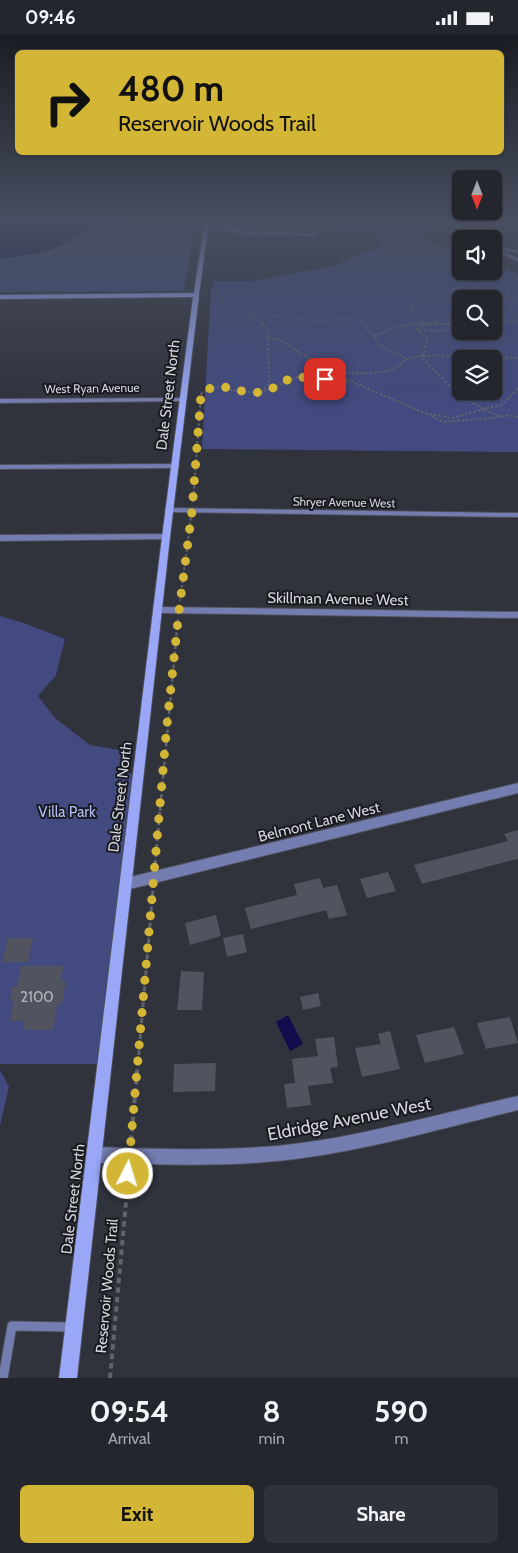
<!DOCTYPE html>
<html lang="en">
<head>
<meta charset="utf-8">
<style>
  body { margin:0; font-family:Cabin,sans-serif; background:#303239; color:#f1f3f6; height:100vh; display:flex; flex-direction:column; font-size:19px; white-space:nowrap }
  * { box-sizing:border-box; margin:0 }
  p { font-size:16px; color:#a3a5aa }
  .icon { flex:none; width:28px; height:28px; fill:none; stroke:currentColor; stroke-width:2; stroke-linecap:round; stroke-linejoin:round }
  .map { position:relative; height:1343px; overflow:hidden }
  .side { display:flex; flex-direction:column; background:#24262d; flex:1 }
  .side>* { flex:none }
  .guide { position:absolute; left:15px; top:15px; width:489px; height:105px; border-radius:8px; box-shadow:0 1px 4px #0004,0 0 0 1px #414349; background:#d3b635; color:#111; overflow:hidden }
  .needle { width:32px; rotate:180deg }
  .tools { position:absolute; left:452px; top:135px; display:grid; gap:10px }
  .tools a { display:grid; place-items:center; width:50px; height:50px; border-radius:8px; background:#24262d; box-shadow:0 1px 4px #0004,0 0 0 1px #414349; font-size:25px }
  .pin { position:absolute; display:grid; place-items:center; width:42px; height:42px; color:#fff; margin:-21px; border-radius:10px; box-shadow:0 2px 8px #0006 }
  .me { position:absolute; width:55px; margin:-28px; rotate:5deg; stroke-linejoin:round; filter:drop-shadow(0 0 4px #0008) }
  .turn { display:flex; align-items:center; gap:18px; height:105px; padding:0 20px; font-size:22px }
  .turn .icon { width:65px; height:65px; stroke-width:2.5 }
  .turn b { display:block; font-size:35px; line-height:42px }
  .eta { display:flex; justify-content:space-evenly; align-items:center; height:85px; text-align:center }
  .eta b { font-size:30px; font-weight:700; line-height:35px }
  .button { display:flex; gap:10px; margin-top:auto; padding:10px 20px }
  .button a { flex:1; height:58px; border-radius:8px; background:#d3b635; color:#111; font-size:20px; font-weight:700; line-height:58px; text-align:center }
  .button a+a { background:#303239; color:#f1f3f6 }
  .status { display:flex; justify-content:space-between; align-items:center; height:35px; padding:0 25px; background:#24262d; direction:ltr }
  .status svg { height:14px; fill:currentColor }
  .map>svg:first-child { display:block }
</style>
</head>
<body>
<div class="status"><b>09:46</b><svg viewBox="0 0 49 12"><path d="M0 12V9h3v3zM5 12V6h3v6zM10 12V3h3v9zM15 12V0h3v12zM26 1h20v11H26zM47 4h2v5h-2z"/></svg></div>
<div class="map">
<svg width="518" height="1343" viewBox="0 0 518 1343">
  <rect width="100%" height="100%" fill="#30323c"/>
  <!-- green -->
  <path fill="#424a80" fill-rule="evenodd" d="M0,185H196L184,256L0,257Z
    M310,185H405L420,196L429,208L461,216V228L457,236C470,249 476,249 494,244L496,239L506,233L515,239L518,238V417L202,414L211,253H213V246H252L333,231L382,211L376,193L352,192ZM461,264H494V296H461ZM461,324H494V356H461Z
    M0,581L24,588L65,604L56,640L38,661L55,683L90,710L125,716V735L138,744L105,1029H0Z
    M0,1035L9,1052L0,1091Z"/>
  <!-- water -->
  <path fill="#120e4d" d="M16,185H115L120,187C109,195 99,192 87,195C76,198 70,206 60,211C42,219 20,221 0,224V191Z
    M288,980L303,1009L290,1016L276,987Z"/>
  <!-- building -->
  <path fill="#51545f" d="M518,795V825L517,824L422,849L414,830L508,806L504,799Z
    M388,837L396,856L367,863L360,844Z
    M320,843L323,853L337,850L347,880L329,884L326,875L251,894L245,873L297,860L294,849Z
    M216,880L221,901L190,910L185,888Z
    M243,899L247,917L227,922L223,903Z
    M8,903H33L28,927H2Z
    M21,931H63L61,946H66L62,969L57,971L53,995H23L24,986H10L14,965H10L12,952H17Z
    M181,936L204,937L202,975H177Z
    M318,958L321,971L303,975L300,962Z
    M510,982L518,1008L486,1014L477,988Z
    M454,992L464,1019L425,1028L416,1000Z
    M390,996L400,1034L362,1042L355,1013L381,1009L378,999Z
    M334,1002L338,1032L330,1033L333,1048L308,1051L311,1070L287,1073L284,1049L295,1048L292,1024L318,1021L315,1004Z
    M216,1028L215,1056L173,1057L174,1029Z"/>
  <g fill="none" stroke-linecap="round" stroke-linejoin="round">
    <!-- lane-far1 casing -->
    <g stroke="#4d4f59" stroke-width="4.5">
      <path id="lane-far1" d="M503,215V218L518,225"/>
    </g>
    <!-- lane casing -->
    <g stroke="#4d4f59" stroke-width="11">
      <path id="lane" d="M3,1343L12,1291L72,1292"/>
    </g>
    <!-- street casing -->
    <g stroke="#4d4f59" stroke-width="2">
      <path id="street" d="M218,185H223L220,190L225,192L247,196L315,199L317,200L315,201C287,200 239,204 215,191Z
        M445,185H451L480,204H474Z
        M494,211L518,216V218L494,213Z
        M186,363L187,364L184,366L0,368V364Z
        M175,429L179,431L178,433L0,434V430Z
        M166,473L518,478V482L169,477L165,475Z
        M166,499L170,502L169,504L0,506V500Z
        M158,572L518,577V583L158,578L154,575Z
        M518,748V758L126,855L122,853L120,849L122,845L126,843Z
        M518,1061V1075C438,1094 358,1118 277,1126C217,1132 156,1129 95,1128L90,1125L87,1120L90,1115L95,1112C156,1114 216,1116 277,1111C358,1103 438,1079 518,1061Z"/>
    </g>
    <!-- secondary casing -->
    <g stroke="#4d4f59" stroke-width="2">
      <path id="secondary" d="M205,185H209L199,260L170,502L77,1343H59L162,502L193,262L0,264V260L194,258Z"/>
    </g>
    <!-- path-far4 -->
    <path stroke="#61636c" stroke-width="1" stroke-dasharray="2 1" stroke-linecap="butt" d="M173,185L185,189
      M168,216L162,213L158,197L173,186
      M0,238L139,239L158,242L180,249
      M158,242L155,236L157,228C173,209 182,215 185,185
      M216,260L243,269L250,279L261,288
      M507,264L518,261
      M494,266L506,264L508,254L506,249L518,243
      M494,268L502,266
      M251,279L318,286L357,283L363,288
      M494,286H517
      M421,288L413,281L411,270L429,267L461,268
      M434,288L461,276
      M518,288L510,274L512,268L518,264"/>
    <!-- path-far3 -->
    <path stroke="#61636c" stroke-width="2" stroke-dasharray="2.5 2" stroke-linecap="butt" d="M361,286L373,301
      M421,286V289
      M437,286L416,294L428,304L422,323C450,352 463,367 502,382
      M420,295L442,296L461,294
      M268,302L282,306L328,336L424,378L452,383L503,369L518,353
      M406,323L384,313L373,301L401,291L413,289H461
      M483,324L493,322L518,323
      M329,337C349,338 372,340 391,335C398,334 402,327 407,324C422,318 461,321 477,324
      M263,357L296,342L319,343L349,348
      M432,381L442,387L502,382L506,380L518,382
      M193,467L201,359L216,351L240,357H262L269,348L268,297L260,286
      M180,566L191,482"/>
    <!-- path-far2 -->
    <path stroke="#61636c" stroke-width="2.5" stroke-dasharray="4 2.5" stroke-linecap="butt" d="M160,776L178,584"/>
    <!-- path-far1 -->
    <path stroke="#61636c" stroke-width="3" stroke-dasharray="5 3" stroke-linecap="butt" d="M155,830L160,775
      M138,1028L153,855"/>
    <!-- path -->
    <path stroke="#61636c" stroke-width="4" stroke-dasharray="5.5 4" stroke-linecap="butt" d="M131,1106L138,1027
      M110,1343L129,1134"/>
    <!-- lane-far1 -->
    <use href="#lane-far1" stroke="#747daf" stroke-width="3"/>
    <!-- lane -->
    <use href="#lane" stroke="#747daf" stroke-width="9"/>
    <!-- street -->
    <use href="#street" fill="#747daf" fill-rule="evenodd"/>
    <!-- secondary -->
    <use href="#secondary" fill="#99a7f6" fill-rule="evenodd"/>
  </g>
  <!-- sky -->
  <linearGradient id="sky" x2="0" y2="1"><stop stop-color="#1a1c21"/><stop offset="0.5" stop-color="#484f61"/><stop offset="1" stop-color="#484f61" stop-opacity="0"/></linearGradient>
  <rect width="518" height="373" fill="url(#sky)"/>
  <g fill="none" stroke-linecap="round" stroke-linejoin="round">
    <!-- route -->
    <path stroke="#d3b635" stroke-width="9" stroke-dasharray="0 16.2" d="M128,1139L167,689L179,576L192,476L201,359C221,342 238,361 261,357C272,356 280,347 290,344C301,341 313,343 325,344"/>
  </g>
  <g text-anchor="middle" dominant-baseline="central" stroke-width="4" stroke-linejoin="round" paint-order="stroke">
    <!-- far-street labels -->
    <g font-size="12" fill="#d3d5dc" stroke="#191a1f">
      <text transform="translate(92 353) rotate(-1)">West Ryan Avenue</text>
      <text transform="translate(344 467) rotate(1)">Shryer Avenue West</text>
    </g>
    <!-- street labels -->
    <g font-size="15" fill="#d3d5dc" stroke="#191a1f">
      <text transform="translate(168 360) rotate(-83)">Dale Street North</text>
      <text transform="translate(338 564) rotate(1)">Skillman Avenue West</text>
      <text transform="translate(120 762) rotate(-83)">Dale Street North</text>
      <text transform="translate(319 787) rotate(-14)">Belmont Lane West</text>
      <text transform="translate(73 1164) rotate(-83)">Dale Street North</text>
      <text transform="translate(107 1251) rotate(-85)">Reservoir Woods Trail</text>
    </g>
    <!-- park labels -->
    <g font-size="15" fill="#b2bdf8" stroke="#191a1f">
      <text x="67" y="777">Villa Park</text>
    </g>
    <!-- near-number labels -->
    <g font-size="15" fill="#b2b5bd">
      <text x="37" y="962">2100</text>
    </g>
    <!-- near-street labels -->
    <g font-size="18" fill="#d3d5dc" stroke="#191a1f">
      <text transform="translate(349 1084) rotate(-11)">Eldridge Avenue West</text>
    </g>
  </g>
</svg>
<div class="tools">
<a><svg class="needle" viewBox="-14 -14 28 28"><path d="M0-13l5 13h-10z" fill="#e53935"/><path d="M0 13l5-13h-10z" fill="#a3a5aa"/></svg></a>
<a><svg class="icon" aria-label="sound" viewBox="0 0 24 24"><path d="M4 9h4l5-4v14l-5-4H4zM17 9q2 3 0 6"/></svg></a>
<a><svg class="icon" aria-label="search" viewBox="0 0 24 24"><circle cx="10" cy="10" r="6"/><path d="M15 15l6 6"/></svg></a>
<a><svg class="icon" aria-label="layers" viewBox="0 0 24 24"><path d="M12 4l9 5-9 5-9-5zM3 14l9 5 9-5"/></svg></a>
</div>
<div class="pin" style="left:325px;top:344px;background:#d93025"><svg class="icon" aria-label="arrive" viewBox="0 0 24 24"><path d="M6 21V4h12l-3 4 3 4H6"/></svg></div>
<svg class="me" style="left:128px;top:1139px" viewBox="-20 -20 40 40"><circle r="17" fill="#d3b635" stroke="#fff" stroke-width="3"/><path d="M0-11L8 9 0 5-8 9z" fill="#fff"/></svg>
<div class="guide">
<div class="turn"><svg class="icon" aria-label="right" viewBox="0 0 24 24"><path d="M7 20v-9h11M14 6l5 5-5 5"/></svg><div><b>480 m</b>Reservoir Woods Trail</div></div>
</div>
</div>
<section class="side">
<div class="eta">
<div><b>09:54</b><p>Arrival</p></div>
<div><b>8</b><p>min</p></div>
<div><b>590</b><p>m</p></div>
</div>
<div class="button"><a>Exit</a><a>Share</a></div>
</section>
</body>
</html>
